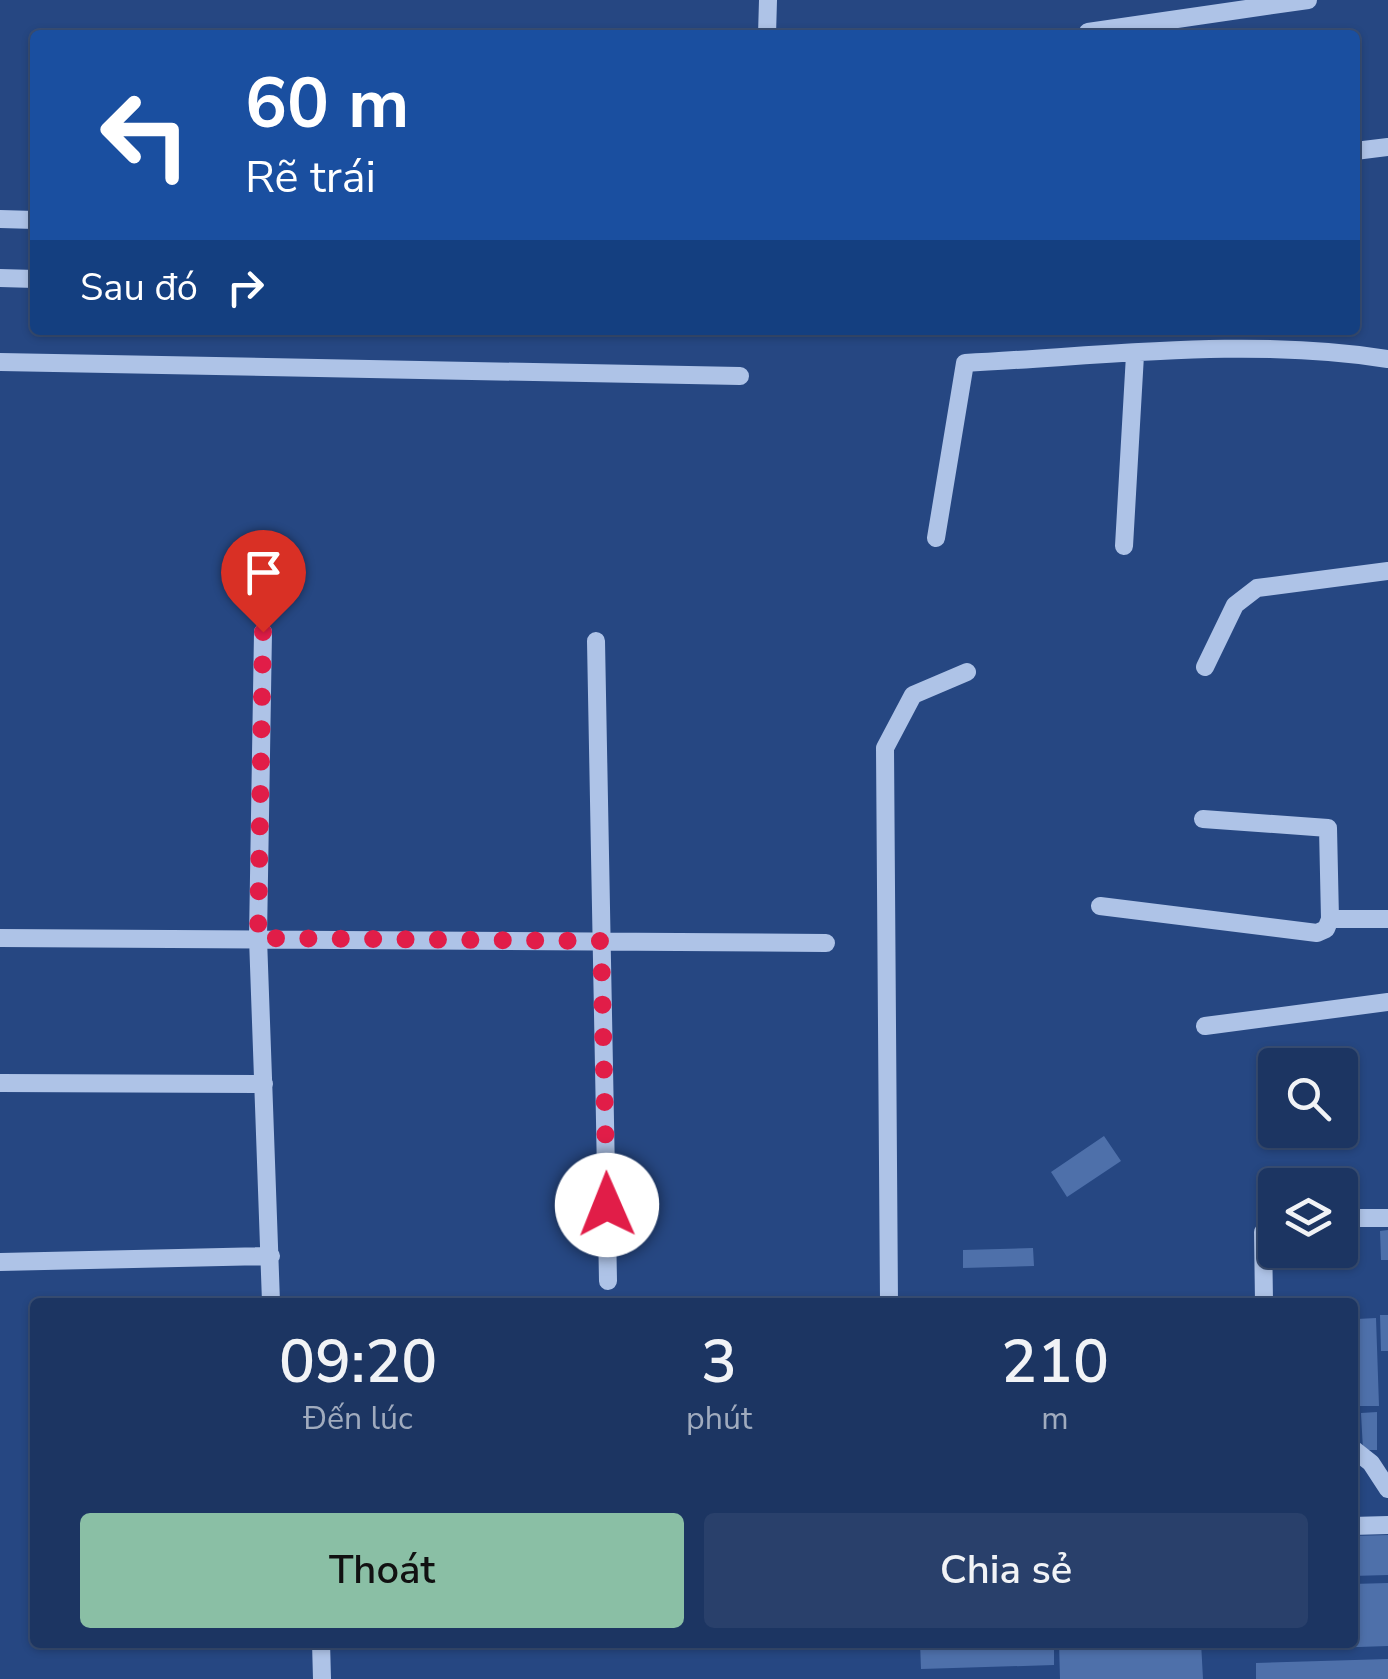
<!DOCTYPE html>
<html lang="vi">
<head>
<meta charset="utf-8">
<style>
  body { margin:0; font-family:"Nunito Sans",sans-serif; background:#29406b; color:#f1f3f6; height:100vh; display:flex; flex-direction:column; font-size:38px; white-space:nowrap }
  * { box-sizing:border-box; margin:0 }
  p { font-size:32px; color:#a0abbe }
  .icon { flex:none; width:55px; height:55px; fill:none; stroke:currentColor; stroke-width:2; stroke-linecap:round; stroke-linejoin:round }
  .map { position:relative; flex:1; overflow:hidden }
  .panel { position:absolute; left:30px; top:1298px; width:1328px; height:350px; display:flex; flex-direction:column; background:#1c3562; border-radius:10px; box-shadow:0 2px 8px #0004,0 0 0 2px #3a5077 }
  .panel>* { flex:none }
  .hud { position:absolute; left:30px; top:30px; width:1330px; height:305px; border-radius:10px; box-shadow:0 2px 8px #0004,0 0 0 2px #3a5077; background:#1a4fa0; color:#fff; overflow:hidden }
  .controls { position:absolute; left:1258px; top:1048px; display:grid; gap:20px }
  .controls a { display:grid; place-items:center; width:100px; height:100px; border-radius:10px; background:#1c3562; box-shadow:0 2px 8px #0004,0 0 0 2px #3a5077; font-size:50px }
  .pin { position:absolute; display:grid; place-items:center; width:85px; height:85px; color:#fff; margin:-102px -42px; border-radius:50% 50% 50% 0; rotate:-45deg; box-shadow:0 0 10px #0007 }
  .pin .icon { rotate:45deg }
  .me { position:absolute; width:110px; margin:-55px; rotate:359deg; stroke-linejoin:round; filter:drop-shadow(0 0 8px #0008) }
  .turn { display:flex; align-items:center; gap:35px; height:210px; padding:0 50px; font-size:45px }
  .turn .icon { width:130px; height:130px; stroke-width:2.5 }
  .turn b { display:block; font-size:70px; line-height:85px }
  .then { display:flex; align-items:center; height:95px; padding:0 50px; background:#0003; gap:20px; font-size:38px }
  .eta { display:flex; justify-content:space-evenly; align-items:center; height:170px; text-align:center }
  .eta b { font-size:60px; font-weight:600; line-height:70px }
  .primary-button { display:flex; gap:20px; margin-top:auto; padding:20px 50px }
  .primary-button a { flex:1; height:115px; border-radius:10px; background:#8abfa5; color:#111; font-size:40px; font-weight:600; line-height:115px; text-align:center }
  .primary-button a+a { background:#29406b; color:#f1f3f6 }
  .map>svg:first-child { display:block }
</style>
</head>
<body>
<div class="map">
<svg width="1388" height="1679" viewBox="0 0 1388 1679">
  <rect width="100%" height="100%" fill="#264782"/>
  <!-- building -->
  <path fill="#4e70aa" d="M1104,1136L1121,1161L1067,1197L1051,1172Z
    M1388,1230V1260H1381L1380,1231Z
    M1033,1248L1034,1266L963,1268V1250Z
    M1380,1315H1388V1351H1381Z
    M1376,1318L1379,1406H1360L1357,1319Z
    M1377,1412V1450H1363L1361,1413Z
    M1388,1535V1575L1352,1576V1536Z
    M1388,1583V1646L1299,1649V1642H1352V1584Z
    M920,1642H1054V1665L921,1669Z
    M1059,1642H1201L1203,1679H1060Z
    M1388,1659V1679H1256V1663Z"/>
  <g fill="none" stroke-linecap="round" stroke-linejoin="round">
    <!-- minor -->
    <path stroke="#aec3e7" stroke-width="18" d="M1088,32L1308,0
      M767,35L768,0
      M1355,151L1388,147
      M0,219L35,220
      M0,278L35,279
      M0,362L740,376
      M936,538L965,363C1104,356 1250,337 1388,359
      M1124,546L1135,355
      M263,632L258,938L271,1302
      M596,641L608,1281
      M1205,667L1235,605L1257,588L1388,571
      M1203,819L1328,828L1330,919
      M1100,906L1317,933L1326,929L1330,919H1388
      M0,938L826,943
      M1205,1026L1388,1002
      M0,1083L264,1084
      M1340,1218H1388
      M0,1262L271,1256
      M889,1302L885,748L913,695L967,672
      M1264,1302L1263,1232L1275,1218
      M1352,1448L1371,1463L1388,1489
      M1352,1526L1388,1525
      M321,1642L322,1679"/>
  </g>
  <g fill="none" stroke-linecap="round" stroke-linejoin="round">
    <!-- route -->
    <path stroke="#e11d48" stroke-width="18" stroke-dasharray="0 32.4" d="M263,632L258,938L601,941L607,1205"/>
  </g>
</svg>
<div class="controls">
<a><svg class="icon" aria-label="search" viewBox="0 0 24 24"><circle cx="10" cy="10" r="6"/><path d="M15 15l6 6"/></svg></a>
<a><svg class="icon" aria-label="layers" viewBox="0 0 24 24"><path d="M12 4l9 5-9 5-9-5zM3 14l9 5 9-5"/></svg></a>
</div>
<div class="pin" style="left:263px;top:632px;background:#d93025"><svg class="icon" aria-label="arrive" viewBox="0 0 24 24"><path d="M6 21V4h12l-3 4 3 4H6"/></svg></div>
<svg class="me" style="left:607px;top:1205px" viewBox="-20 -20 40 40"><circle r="19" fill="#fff"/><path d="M0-13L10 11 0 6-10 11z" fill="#e11d48"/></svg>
<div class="hud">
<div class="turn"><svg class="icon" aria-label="left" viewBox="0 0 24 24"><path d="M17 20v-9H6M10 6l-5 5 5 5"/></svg><div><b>60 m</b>Rẽ trái</div></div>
<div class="then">Sau đó<svg class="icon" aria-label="right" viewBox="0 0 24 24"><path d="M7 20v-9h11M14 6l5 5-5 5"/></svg></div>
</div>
<section class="panel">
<div class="eta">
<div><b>09:20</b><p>Đến lúc</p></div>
<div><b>3</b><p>phút</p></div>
<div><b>210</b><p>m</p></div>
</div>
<div class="primary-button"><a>Thoát</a><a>Chia sẻ</a></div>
</section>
</div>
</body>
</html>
